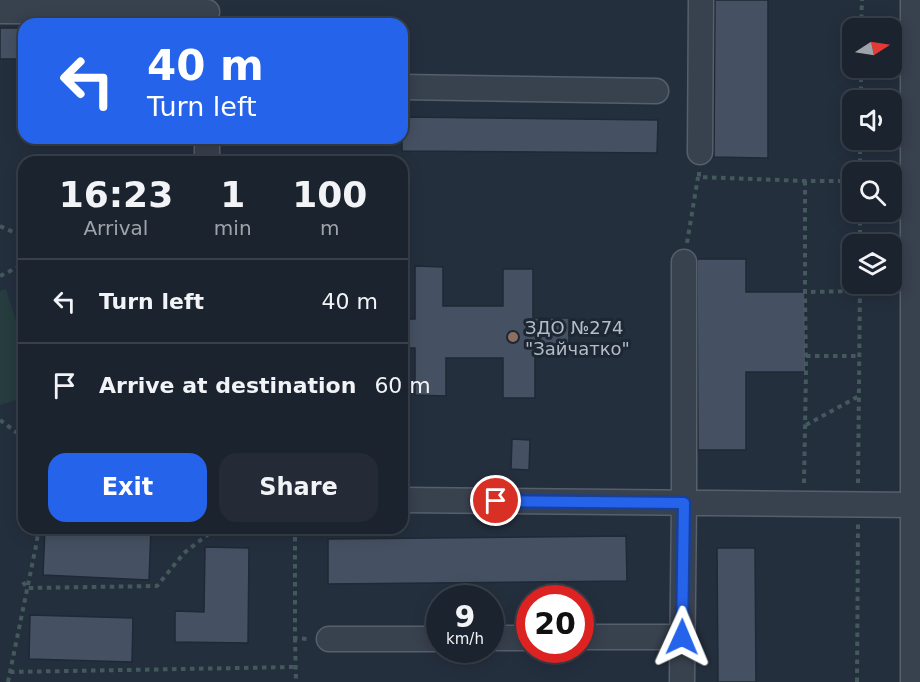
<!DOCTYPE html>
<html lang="en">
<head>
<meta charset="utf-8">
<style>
  body { margin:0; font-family:"DejaVu Sans",sans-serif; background:#242b36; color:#f1f3f6; height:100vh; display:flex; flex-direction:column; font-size:22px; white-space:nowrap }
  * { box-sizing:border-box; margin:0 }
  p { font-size:20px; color:#a0a4aa }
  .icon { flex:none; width:33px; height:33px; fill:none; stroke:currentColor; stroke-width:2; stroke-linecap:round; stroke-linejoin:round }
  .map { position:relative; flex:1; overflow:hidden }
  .panel { position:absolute; left:18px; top:156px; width:390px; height:378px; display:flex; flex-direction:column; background:#1b232e; border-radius:18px; box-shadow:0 3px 15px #0003,0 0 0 2px #39404a }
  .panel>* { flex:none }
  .guide { position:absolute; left:18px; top:18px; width:390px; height:126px; border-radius:18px; box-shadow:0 3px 15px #0003,0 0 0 2px #39404a; background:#2563eb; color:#fff; overflow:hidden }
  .needle { width:39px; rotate:78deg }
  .controls { position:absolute; left:842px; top:18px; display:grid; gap:12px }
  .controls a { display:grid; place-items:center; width:60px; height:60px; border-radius:12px; background:#1b232e; box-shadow:0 3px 15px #0003,0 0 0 2px #39404a; font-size:30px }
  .speed { position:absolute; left:426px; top:585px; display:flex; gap:12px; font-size:30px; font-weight:700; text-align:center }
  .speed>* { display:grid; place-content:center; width:78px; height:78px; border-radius:50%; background:#1b232e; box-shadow:0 3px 15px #0003,0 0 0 2px #39404a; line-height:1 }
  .speed small { font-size:15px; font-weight:400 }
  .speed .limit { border:9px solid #d22; background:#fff; color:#111 }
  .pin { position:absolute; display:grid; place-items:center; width:51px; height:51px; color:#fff; margin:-26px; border:3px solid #fff; border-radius:50%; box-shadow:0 2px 6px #0007 }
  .me { position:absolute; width:66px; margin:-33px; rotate:1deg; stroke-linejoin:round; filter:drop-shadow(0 0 4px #0008) }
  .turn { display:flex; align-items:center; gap:21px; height:126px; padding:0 30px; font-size:27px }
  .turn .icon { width:78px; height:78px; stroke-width:2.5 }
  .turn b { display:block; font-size:42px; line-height:51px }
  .eta { display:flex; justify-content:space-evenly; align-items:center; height:102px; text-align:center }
  .eta b { font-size:36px; font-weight:700; line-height:42px }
  .primary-button { display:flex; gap:12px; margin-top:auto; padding:12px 30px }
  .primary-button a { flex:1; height:69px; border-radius:18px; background:#2563eb; color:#fff; font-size:24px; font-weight:700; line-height:69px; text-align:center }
  .primary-button a+a { background:#242b36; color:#f1f3f6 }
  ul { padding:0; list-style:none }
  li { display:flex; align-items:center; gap:18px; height:84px; padding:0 30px; border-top:2px solid #39404a }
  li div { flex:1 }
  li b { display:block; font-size:22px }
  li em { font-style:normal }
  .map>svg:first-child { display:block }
</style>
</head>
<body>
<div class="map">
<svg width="920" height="682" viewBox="0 0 920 682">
  <rect width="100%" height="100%" fill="#242f3e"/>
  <!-- green -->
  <path fill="#263c3f" d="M6,289L24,346V398L0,405V291Z"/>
  <!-- building -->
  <path fill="#455162" stroke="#1f2835" stroke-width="1.5" d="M715,0H768V158L714,157Z
    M0,28H24V59H0Z
    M402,117L658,120L657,153L402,151Z
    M697,259H746V292H805L806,372H746V450H698Z
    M415,266L443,267V306H503V269H533V318H569V349H535V398H503V358H446V396L415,395V348H402V319H415Z
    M512,439L530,440L529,470L511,469Z
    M45,528H151L149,580L43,575Z
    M626,536L627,581L328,584V539Z
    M205,547L249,548L248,643L175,642V611L204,612Z
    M717,548H755L756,682H718Z
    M30,615L133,618L132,662L29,659Z"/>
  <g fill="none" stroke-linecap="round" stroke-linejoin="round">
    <!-- minor casing -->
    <g stroke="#565f6c" stroke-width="27">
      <path id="minor" d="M0,11L207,12
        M402,87L656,91
        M207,138V155
        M700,152L701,0
        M402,500L913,505
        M580,637H683
        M490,638H530
        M329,639H440
        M682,682L684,503V262
        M913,682V0"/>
    </g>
    <!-- path -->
    <path stroke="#44595c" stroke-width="4" stroke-dasharray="4.5 4.5" stroke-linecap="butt" d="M861,28L862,0
      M861,100V68
      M699,172V177L805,181H852
      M860,172V140
      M805,181V292L860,291
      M860,212V244
      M0,226L24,237
      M687,243L698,177
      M0,276L24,264
      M806,356H859
      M0,420L24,438
      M806,425L859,396
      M804,483L806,372L805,292
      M858,483L860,284
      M295,528V638L308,639
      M23,582L27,588L157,586L184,553L215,529
      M295,638L296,682
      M10,672L296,667
      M8,682L37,541L38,528
      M857,682L858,524"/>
    <!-- minor -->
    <use href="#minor" stroke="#38414e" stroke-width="24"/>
  </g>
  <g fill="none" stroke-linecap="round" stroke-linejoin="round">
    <!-- route casing -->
    <g stroke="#184099" stroke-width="15">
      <path id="route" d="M496,501L684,503L682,637"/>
    </g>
    <!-- route -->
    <use href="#route" stroke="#2563eb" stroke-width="10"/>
  </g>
  <!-- markers -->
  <circle fill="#8d6e63" stroke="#1d2633" stroke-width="2" cx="513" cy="337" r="6"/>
  <g text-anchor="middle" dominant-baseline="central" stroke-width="6" stroke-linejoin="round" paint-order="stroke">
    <!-- poi labels -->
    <g font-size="18" fill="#b4bcc9" stroke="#1d2633" text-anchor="start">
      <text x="525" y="327">ЗДО №274<tspan x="525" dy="21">"Зайчатко"</tspan></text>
    </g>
  </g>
</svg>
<div class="controls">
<a><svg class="needle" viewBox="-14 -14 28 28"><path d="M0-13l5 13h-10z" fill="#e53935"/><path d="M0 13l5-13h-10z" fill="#a0a4aa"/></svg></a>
<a><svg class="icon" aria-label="sound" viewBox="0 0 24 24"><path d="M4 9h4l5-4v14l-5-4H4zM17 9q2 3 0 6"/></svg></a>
<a><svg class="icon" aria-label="search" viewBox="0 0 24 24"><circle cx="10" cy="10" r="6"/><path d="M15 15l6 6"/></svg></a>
<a><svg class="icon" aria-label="layers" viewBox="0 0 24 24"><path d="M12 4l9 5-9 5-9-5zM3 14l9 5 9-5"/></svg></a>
</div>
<div class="speed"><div>9<small>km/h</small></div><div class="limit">20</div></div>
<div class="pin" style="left:496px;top:501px;background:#d93025"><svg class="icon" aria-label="arrive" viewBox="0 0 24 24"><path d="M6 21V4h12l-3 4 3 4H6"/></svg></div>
<svg class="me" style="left:682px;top:637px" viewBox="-20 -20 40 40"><path d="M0-17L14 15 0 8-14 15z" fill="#2563eb" stroke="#fff" stroke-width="4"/></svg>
<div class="guide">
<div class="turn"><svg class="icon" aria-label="left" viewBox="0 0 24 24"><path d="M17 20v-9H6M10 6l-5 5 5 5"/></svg><div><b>40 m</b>Turn left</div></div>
</div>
<section class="panel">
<div class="eta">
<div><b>16:23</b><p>Arrival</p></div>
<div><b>1</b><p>min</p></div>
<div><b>100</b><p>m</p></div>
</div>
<ul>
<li><svg class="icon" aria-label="left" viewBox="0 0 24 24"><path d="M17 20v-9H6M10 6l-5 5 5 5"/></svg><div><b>Turn left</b></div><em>40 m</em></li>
<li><svg class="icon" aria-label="arrive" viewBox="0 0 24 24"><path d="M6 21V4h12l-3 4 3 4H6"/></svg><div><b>Arrive at destination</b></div><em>60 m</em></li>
</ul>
<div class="primary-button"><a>Exit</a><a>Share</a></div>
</section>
</div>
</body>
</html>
